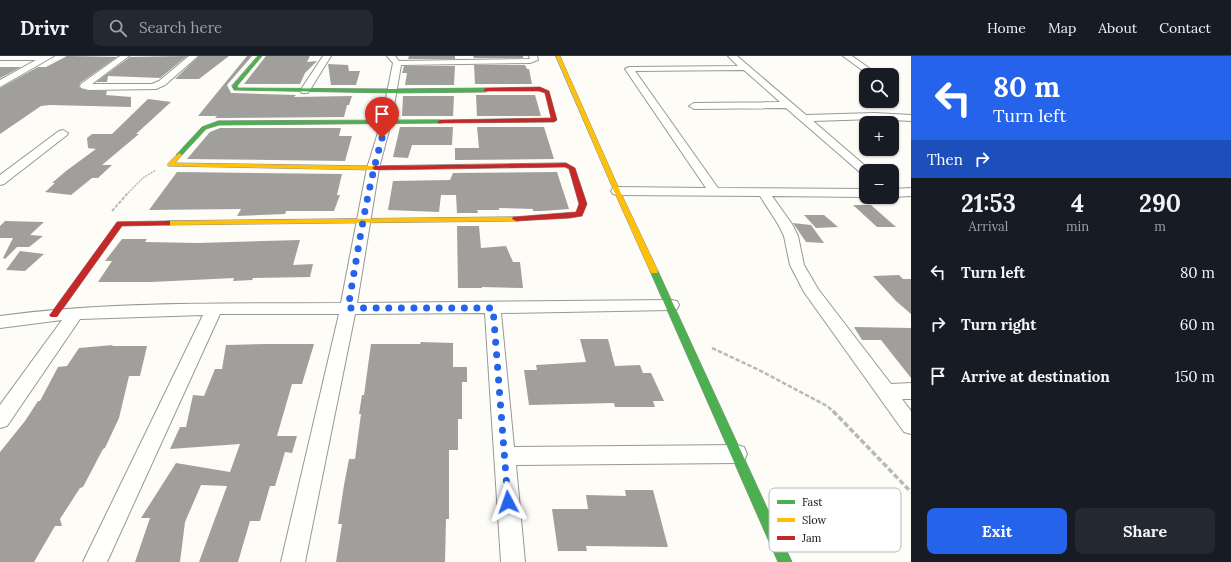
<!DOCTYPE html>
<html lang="en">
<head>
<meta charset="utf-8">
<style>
  body { margin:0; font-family:Lora,serif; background:#242831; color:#f1f3f6; height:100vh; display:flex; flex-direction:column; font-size:15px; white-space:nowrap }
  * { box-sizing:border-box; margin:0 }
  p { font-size:13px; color:#9ea1a6 }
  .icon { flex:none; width:22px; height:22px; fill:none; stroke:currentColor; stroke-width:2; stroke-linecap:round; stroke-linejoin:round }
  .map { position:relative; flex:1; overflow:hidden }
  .sheet { display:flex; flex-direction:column; background:#171b24; width:320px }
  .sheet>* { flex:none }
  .banner { background:#2563eb; color:#fff; overflow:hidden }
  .buttons { position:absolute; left:859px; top:12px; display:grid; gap:8px }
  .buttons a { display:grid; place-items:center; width:40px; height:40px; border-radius:8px; background:#171b24; box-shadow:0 1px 3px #0004; font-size:20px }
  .pin { position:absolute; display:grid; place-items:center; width:34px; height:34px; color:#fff; margin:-41px -17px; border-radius:50% 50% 50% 0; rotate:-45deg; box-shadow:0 0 4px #0007 }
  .pin .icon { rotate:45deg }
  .me { position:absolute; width:44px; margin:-22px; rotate:356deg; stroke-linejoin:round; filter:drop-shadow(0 0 3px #0008) }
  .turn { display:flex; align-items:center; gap:14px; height:84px; padding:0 16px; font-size:18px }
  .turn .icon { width:52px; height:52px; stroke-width:2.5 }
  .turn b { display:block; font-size:28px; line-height:34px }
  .then { display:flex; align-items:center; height:38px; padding:0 16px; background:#0003; gap:8px; font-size:15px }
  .eta { display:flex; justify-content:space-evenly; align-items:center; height:68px; text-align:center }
  .eta b { font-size:24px; font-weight:700; line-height:28px }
  .button { display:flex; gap:8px; margin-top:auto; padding:8px 16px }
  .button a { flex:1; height:46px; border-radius:8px; background:#2563eb; color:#fff; font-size:16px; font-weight:700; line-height:46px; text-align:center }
  .button a+a { background:#242831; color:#f1f3f6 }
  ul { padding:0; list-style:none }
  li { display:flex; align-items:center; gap:12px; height:52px; padding:0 16px }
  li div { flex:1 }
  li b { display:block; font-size:15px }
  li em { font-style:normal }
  header { display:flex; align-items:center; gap:24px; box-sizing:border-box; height:56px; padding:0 20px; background:#171b24; border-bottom:1px solid #363941 }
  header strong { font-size:19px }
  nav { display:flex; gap:22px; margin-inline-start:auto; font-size:14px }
  .search { width:280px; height:36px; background:#242831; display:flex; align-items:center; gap:10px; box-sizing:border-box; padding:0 14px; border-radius:8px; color:#9ea1a6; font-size:15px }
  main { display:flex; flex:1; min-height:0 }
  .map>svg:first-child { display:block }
</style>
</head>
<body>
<header>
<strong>Drivr</strong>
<div class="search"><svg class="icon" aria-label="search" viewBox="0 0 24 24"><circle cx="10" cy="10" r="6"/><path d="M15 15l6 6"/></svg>Search here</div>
<nav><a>Home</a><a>Map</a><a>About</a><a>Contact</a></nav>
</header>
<main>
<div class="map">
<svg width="911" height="506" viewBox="0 0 911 506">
  <rect width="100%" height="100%" fill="#fdfcf7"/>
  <!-- building -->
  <path fill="#a19f9c" d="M67,0L117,1L80,27L79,31L81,33L89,35H107L106,39L131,41V51L50,49L41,50L0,78V32L38,11H46Z
    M187,0L160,22L108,20L107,26H96L130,1Z
    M199,0H229L199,23H175Z
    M247,0H252L227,29L231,37L296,39L294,41L352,40L349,49H347L344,61L215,62L217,60H198Z
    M266,0H310L307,6L317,5L305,17L300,28H244Z
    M409,0H455V3H408Z
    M473,0H523V2H474Z
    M328,8L348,9L349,15H360L356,29H331Z
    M474,9H525L527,13H529L532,28H475Z
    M404,10H455L454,29H405L407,17H402Z
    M0,11H21L0,22Z
    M476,39H535L541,60H477Z
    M403,40H454L453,60H402Z
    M148,43L171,46L136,78H139L102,109H112L98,122H92L71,139L45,136L55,127H52L66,115L96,93L88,92L87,82L92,78H112Z
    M400,71H453L452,89H412L408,102L393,101Z
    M477,71H544L554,103L455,104V92H479Z
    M220,72H341L339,80H352L345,105L187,103L210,76Z
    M177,116L342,118L337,139H340L334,155H286L285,158L237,160L241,153L149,154Z
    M557,116L569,153L542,155H533V153L499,152V154H477L478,157H457L456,139H441L439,156L388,154L393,125L450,124L453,117Z
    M853,149H871L896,171H877Z
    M804,159H824L838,171L816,172Z
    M5,165L44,166L30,179L43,180L29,191H17L5,203L3,202L13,182H0V170Z
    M793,167L811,169L824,187L806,186Z
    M457,170H479L481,192L506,190L513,206H520L523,232L482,231V232H458Z
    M122,183H147L145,186L199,187L300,184L293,209L313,208L310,221L253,222L252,224L233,225L234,222L151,226H98L112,205H105Z
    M20,195L44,198L25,215L6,214Z
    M899,219L903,223H911V258L896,245L873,220Z
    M854,271L911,272V322L881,284H862Z
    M580,283H608L615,310L640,309L643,317H651L664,345H653L655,351H615L614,347L529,349L524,314H537L536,309L586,306Z
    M421,286L453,287V311H467V326H462V363H458V394H449V463H446L445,506H336L342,468H338L344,429L349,403H355L361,358H359L362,339H364L371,288H420Z
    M267,288H314L302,328H292L277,380H297L292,397L285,396L275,430H270L260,465H250L238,506H199L227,430L201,429L185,466L180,506H135L150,462H141L176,407L230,416L240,388L170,393L180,371H186L193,339L204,340L215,313H222L226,289Z
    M113,289L112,290H147L140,320H129L119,362L105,392L103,393L83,431L80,432L60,463L62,470H55L34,506H0V396L25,365L38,345H40L58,311L67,310L79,292Z
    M625,434H653L668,491L586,490L587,495H558L552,453H588L586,439L626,440Z"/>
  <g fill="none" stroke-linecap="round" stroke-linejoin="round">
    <!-- street casing -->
    <g stroke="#979795" stroke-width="2">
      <path id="street" d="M0,0H54L0,31V24L36,4H0Z
        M120,0H129L92,28H152L159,25L189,0H198L165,29L156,33L89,34L81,32L80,30L81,28Z
        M323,0H331L308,37H302L300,35Z
        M387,0H395L399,5L530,3L529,0H537L538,4L530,7L401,9L391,67L379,112L357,247L671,244L677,245L679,249L677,253L671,254L501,257L514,391L737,389L744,391L747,398L744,405L737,407L516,409L525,506H501L485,257L355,258L305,506H281L339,258H220L107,506H83L203,259L80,263L7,370L0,372V349L62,264L0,272V260C113,245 227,248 341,247L367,112L381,67L393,7Z
        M728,0H737L806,59L875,57L911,59V65L875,63L813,65L870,114L871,115H866V119L862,118L786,52L694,53L689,50L694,47L780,46L744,14L635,15L718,132L866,133V141L772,140L792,168L798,180L804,209L818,233L891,328L911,327V343H902L911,355V378L904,376L804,236L790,209L784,180L778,168L760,140L617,139L613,138L611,135L613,132L617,131L706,132L625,13L629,11L738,10Z
        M843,0H852L869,12L868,14H862Z
        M63,74L68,77L67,79L4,128L0,129V119L59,75Z
        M911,132V140L892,141V133Z"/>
    </g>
    <!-- fast casing -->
    <g stroke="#8e8d8b" stroke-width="1">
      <path id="fast" d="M258,0H262L237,30L238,32L392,33L486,32L489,34L486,36L392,37L234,34L232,30Z
        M440,64L443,66L442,67L219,69L206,73L181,100L176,99L202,71L218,65Z
        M654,212L658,215L792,506H778L650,215Z"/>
    </g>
    <!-- slow casing -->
    <g stroke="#8e8d8b" stroke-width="1">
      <path id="slow" d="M556,0H560L620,135L658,215L657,217H651L650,215L614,135Z
        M179,97L182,99L175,107L375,110L378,112L375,114L168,110V108Z
        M516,161L520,163L519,165L167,169L163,167L167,165Z"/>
    </g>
    <!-- jam casing -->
    <g stroke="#8e8d8b" stroke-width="1">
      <path id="jam" d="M486,32L540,31L549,35L557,64L554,66L438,67L437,66L440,64L551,62L545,37L539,35H484V33Z
        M566,107L575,112L587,148L582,160L570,162L516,165L512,163L513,161L576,156L579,148L569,113L565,111L375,114L372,112L375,110Z
        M167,165H170V169L122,170L57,261H51L49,259L51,257L117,166Z"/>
    </g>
    <!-- path-far3 -->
    <path stroke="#b9b9b8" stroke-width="1.5" stroke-dasharray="2 1" stroke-linecap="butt" d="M126,139L143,122L156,114"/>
    <!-- path-far2 -->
    <path stroke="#b9b9b8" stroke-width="2" stroke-dasharray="3.5 1.5" stroke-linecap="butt" d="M112,155L127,138"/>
    <!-- path-far1 -->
    <path stroke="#b9b9b8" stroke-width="2.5" stroke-dasharray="4.5 2" stroke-linecap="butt" d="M712,292L759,314L827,350L834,356"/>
    <!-- path -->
    <path stroke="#b9b9b8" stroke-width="3.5" stroke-dasharray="5.5 2.5" stroke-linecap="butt" d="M833,355L911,436"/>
    <!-- street -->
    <use href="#street" fill="#fffffe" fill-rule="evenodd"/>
    <!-- fast -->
    <use href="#fast" fill="#4caf50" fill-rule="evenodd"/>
    <!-- slow -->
    <use href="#slow" fill="#ffc107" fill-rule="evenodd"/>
    <!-- jam -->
    <use href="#jam" fill="#c62828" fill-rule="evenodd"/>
  </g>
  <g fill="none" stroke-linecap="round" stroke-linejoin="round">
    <!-- route -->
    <path stroke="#2563eb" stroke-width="7" stroke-dasharray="0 12.6" d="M382,82C366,138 358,195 348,252H493L508,446"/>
  </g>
  <!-- legend -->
  <rect x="769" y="432" width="132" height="64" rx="6" fill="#fff" stroke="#b8b8b8" stroke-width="1"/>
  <rect x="777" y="444" width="18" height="4" fill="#4caf50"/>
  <rect x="777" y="462" width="18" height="4" fill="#ffc107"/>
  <rect x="777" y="480" width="18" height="4" fill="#c62828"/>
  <g font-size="11" fill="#111">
    <text x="802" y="450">Fast</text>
    <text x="802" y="468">Slow</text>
    <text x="802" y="486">Jam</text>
  </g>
</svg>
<div class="buttons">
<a><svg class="icon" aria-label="search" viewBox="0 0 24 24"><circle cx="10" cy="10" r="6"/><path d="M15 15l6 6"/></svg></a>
<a>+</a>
<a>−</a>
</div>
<div class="pin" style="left:382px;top:82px;background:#d93025"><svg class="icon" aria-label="arrive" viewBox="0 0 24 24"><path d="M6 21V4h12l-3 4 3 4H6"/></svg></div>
<svg class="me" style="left:508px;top:446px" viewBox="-20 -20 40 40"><path d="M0-17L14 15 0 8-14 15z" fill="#2563eb" stroke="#fff" stroke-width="4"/></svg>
</div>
<section class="sheet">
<div class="banner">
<div class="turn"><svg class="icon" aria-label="left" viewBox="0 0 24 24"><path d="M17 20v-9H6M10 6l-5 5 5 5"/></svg><div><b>80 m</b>Turn left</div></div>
<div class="then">Then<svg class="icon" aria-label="right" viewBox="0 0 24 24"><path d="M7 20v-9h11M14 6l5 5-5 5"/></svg></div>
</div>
<div class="eta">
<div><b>21:53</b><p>Arrival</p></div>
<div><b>4</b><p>min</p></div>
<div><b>290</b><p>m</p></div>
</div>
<ul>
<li><svg class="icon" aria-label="left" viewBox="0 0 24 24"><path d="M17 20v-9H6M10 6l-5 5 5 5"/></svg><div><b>Turn left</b></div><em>80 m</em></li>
<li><svg class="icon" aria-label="right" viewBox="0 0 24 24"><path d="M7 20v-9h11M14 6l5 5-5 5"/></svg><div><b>Turn right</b></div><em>60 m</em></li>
<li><svg class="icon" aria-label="arrive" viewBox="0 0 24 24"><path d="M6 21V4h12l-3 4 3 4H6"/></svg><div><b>Arrive at destination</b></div><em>150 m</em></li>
</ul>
<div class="button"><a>Exit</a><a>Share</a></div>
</section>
</main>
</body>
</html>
